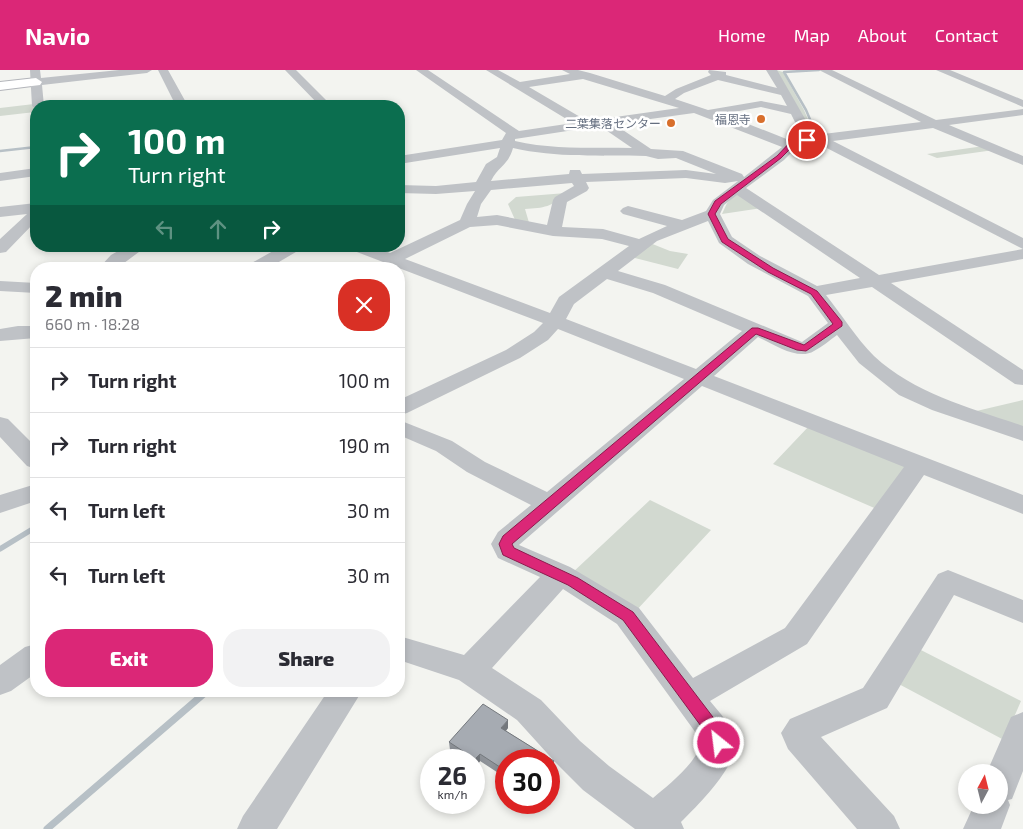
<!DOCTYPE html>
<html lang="en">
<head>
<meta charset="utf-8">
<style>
  body { margin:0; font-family:"Exo 2","Noto Sans JP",sans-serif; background:#f2f2f3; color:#2b2b33; height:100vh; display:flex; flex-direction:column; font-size:19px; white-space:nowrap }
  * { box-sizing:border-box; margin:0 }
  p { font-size:16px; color:#7c7c81 }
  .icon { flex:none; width:28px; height:28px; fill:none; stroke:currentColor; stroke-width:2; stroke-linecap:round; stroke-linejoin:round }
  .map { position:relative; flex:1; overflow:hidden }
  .sheet { position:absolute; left:30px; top:192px; width:375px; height:435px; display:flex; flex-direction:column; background:#fff; border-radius:20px; box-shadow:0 2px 8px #0003 }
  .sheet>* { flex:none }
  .hud { position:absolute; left:30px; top:30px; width:375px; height:152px; border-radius:20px; box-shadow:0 2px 8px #0003; background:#0b6e4f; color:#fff; overflow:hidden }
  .needle { width:32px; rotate:7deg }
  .buttons { position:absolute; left:958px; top:694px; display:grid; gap:10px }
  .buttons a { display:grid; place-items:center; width:50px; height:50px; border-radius:50%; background:#fff; box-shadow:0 2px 8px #0003; font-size:25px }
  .speed { position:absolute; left:420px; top:679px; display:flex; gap:10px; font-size:25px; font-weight:700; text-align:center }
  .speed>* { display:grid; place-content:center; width:65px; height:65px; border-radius:50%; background:#fff; box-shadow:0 2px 8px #0003; line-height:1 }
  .speed small { font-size:12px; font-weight:400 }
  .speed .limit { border:8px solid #d22; background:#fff; color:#111 }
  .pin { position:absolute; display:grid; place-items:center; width:42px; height:42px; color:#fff; margin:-21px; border:2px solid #fff; border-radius:50%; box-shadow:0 1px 5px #0007 }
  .me { position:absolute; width:55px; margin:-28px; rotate:331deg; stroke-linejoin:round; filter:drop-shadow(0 0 4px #0008) }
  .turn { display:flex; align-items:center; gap:18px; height:105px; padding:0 15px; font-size:22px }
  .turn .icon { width:65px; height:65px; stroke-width:2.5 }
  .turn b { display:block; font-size:35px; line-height:42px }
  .lanes { display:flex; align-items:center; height:48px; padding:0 15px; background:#0003; justify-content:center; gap:25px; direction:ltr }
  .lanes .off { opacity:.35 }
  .round { display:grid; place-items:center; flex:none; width:52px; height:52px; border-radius:20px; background:#f2f2f3 }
  .headline { display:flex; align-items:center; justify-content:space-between; height:85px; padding:0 15px }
  h1 { font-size:30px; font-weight:800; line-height:38px }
  .cta { display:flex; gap:10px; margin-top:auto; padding:10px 15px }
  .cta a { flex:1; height:58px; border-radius:20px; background:#db2777; color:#fff; font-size:20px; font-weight:800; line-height:58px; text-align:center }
  .cta a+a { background:#f2f2f3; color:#2b2b33 }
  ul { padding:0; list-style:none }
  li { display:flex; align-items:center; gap:15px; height:65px; padding:0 15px; border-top:1px solid #e1e1e2 }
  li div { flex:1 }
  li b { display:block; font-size:19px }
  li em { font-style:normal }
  header { display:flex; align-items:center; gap:30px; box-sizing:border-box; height:70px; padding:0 25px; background:#db2777; color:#fff }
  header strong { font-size:24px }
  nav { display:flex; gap:28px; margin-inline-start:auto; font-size:18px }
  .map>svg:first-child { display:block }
</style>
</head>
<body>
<header>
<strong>Navio</strong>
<nav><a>Home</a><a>Map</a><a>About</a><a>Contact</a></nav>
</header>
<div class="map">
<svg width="1023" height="759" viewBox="0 0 1023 759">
  <rect width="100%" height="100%" fill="#f3f4f0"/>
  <!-- green -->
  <path fill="#d2d9d0" d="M776,0L783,2L804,40L813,61L808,67Z
    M34,34L35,42L0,46V38Z
    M984,76L994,80L937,88L927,84Z
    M566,123C552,137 544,138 525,139L530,156L516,152L508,134L516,127Z
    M736,124L762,138L722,144L727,133Z
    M650,173L670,181L688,184L678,199L631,187Z
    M1023,330V361L968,343Z
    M810,355L912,396L879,440L773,394Z
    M650,430L711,460L634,543L571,504Z
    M915,577L1021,631L1004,670L895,612Z"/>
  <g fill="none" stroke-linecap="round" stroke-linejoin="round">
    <!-- stream-far2 -->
    <path stroke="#b7c0c6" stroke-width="2.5" d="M811,66L815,61L806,40L784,2L819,0
      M0,81L36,77"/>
    <!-- stream-far1 -->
    <path stroke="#b7c0c6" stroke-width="5.5" d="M0,479L36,457"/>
    <!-- stream -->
    <path stroke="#b7c0c6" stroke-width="7" d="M47,759L207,621"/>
    <!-- major casing -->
    <g stroke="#b3b5ba" stroke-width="2">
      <path id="major" d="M36,8L42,12L40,15L0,20V12Z"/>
    </g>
    <!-- minor -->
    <path fill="#bfc2c6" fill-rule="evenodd" d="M30,0H40L41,8L119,0H152L147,3L42,15L44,36H36V39L32,36Z
      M158,0H168L188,36H176Z
      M285,0H296L332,36H320Z
      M416,0H428L519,61L573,53L486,0H498L520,12L570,4L562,0H578L590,3L665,26L676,19L711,5L708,2L709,0L726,2V5L777,18L766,0H777L808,54L809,63L807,66L921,52L819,0H832L936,50L1023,39V45L949,55L1023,86V95L933,58L833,71L1023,168V179L817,73L800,74L784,90L746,118L879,205L1023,179V189L891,213L1023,300V315L1015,314L872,217L826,225C842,245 856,268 874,286C915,324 971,338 1023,356V371L932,340L899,325L859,293L837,265C830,270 822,277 814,281C798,291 773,274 758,267L714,306L1023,425V444L924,405L807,574L710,631C719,642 732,655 735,670C740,694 697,736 681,752L684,759H635L583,720L556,693L517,650L459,610L399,590V566L464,585L540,507L498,488L491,474L498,462L531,435L467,402L436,381L399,365V350L452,371L485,392L547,422L684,309L558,259L548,270L520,288L407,343L399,345V330L506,280L534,262L543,253L349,179L347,176H371L390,183L460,150L467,134L475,121L436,124L399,123V115L436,116L476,112L486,94L497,87L500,78L399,94V86L502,70L506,63ZM583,9L679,38L587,51L529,17ZM718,10L781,25L787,36L761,31L708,40L675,29L684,23ZM761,37L791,44L796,54L797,62L789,70L723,44ZM694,43L782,77L744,107L742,104L683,81L651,79L614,54ZM600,56L632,78C593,77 553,80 515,71V69ZM513,78C556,88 602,85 646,86L658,89L676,88L716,104L686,100L582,104L580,100H570L569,104L491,111C499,95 508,96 513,78ZM686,108L725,113L738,111L713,130L706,141L682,150L628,136L623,138L620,141L623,144L667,156L639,169L603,159L562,157L567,132L587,121L589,118L586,112ZM572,113L574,116L555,127L553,130L547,155L497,145L477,147L481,134L491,120ZM737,125L860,208L817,216L760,186L732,167L720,144L724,135ZM708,151L719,173L748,194L808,226L828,253L802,272L665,215L618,201L657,171ZM497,155L553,166L602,169L629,176L559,227L550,243L405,189L470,157ZM607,209L653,223L742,261L696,299L566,249L574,234ZM702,316L904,397L785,558L693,608L639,538L570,497L519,475ZM563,519L617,554L701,670C701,690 667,716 653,728L609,696L580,671L541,630L492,598Z
      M936,0H950L1023,30V37Z
      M36,98V106L0,111V103Z
      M36,133V151L6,182L0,183V169L27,144L0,147V137Z
      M127,176H147L116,199H98L111,185Z
      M282,176H303L301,179L267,199H246L248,195Z
      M0,211L36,213V223L0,221Z
      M18,256H36V268L0,271V259Z
      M0,347L8,349L36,377V399L27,396L0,367Z
      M36,414V431L0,443V425Z
      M948,500L1023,530V553L954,525L887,638L821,667L894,746L900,759H857L788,679L781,663L790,649L863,618L938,504Z
      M36,574V603L11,621L0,625V595L25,577Z
      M328,621H362L277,759H237L243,746Z
      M1023,642V701L1012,729L1008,730L1010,735L1001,759H963L974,735H999V702H987L1011,647Z"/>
    <!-- major -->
    <use href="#major" fill="#fff" fill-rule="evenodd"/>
  </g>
  <!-- wall -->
  <path fill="#8f9399" d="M508,658L506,661L554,691V699L549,705V690H506V708L480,691L476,697L474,695V690H466L450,680L449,672Z"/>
  <!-- shaded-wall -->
  <path fill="#74787d" d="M508,650V658L502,665L501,658Z
    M480,684V691L476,697L475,689Z
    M554,691V699L549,705V698Z"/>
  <!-- building -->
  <path fill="#a6abb2" stroke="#74787d" d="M483,634L508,650L501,658L554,691L549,698V690H506V701L480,684L475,689L449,672Z"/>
  <!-- route -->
  <path fill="#db2777" stroke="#8e194d" d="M809,68V71L797,72L781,88L721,134L715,144L728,169L773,198L817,221L842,252V256L806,281L797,280L756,264L512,474L514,478L578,508L633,542L722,659L727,673L725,679L719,681L713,679L709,667L623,550L568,515L503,485L499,474L503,466L752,258H758L804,275L833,254L811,224L768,202L722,172L708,144L715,131L777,86L793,69Z"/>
  <!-- markers -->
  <g fill="#d86f2c" stroke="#fff" stroke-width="2">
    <circle cx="761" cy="49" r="5"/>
    <circle cx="671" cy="53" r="5"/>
  </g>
  <g text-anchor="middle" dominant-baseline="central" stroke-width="5" stroke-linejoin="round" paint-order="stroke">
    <!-- far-poi labels -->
    <g font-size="12" fill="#656f80" stroke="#fff" text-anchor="end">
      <text x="751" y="49">福恩寺</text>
      <text x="661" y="53">二葉集落センター</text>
    </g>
  </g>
</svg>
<div class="buttons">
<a><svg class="needle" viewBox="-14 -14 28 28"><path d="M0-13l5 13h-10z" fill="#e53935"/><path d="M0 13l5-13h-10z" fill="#7c7c81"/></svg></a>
</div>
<div class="speed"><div>26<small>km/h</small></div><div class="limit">30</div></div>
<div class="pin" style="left:807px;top:70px;background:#d93025"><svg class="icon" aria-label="arrive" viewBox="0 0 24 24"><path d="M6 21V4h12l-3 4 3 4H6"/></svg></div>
<svg class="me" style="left:719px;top:673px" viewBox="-20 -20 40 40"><circle r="17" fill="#db2777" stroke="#fff" stroke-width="3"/><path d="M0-11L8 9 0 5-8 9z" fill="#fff"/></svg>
<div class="hud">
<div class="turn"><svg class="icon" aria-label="right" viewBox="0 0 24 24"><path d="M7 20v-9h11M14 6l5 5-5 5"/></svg><div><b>100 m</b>Turn right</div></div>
<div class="lanes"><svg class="icon off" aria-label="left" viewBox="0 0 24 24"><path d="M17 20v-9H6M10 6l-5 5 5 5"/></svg><svg class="icon off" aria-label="ahead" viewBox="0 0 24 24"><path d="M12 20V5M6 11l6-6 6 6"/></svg><svg class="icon" aria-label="right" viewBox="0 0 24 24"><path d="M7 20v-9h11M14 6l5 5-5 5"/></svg></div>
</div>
<section class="sheet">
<div class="headline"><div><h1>2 min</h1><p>660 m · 18:28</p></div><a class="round" style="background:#d93025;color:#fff"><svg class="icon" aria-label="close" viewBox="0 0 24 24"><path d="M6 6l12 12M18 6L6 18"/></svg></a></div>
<ul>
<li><svg class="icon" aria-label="right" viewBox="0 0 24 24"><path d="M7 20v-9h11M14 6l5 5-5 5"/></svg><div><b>Turn right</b></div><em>100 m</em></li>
<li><svg class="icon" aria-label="right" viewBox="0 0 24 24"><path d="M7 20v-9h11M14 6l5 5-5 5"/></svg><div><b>Turn right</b></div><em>190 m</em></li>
<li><svg class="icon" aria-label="left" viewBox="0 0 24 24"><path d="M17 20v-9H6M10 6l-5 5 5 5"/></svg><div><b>Turn left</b></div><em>30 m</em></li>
<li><svg class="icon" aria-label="left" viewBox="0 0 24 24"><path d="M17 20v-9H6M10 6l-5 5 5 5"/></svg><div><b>Turn left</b></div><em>30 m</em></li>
</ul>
<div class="cta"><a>Exit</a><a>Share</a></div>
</section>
</div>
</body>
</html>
